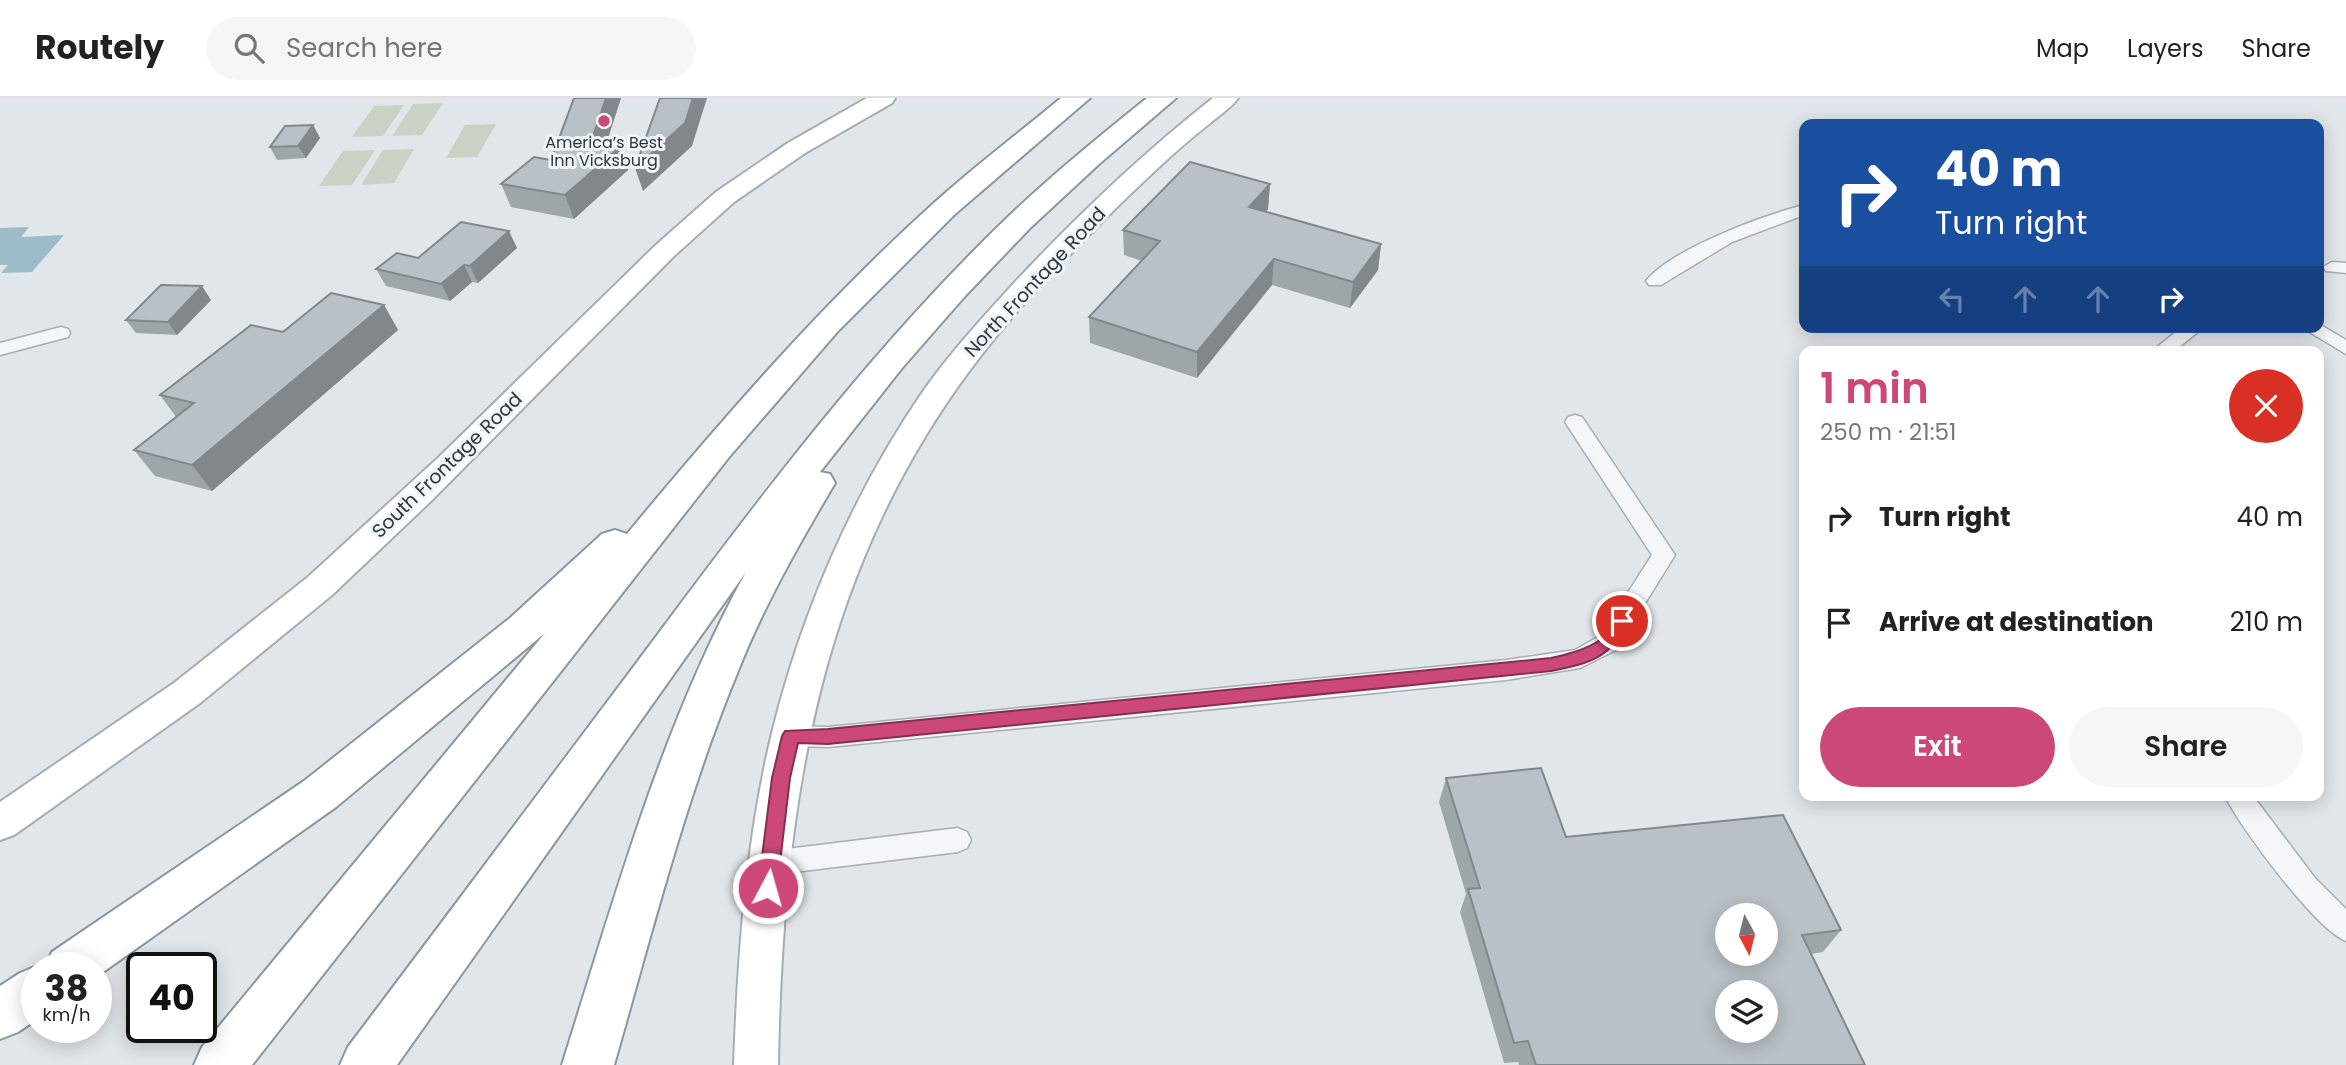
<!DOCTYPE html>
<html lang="en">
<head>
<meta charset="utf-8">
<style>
  body { margin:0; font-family:Poppins,sans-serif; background:#f6f6f6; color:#222; height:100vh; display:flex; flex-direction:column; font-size:26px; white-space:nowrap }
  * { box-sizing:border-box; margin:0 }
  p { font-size:23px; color:#767676 }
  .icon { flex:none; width:38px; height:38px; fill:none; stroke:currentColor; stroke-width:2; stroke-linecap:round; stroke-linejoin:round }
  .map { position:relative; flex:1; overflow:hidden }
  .details { position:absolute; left:1799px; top:248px; width:525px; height:455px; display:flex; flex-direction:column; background:#fff; border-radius:14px; box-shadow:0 4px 18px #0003 }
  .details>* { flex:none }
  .hud { position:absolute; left:1799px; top:21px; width:525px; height:214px; border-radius:14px; box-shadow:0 4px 18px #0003; background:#1a4fa0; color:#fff; overflow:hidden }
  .needle { width:46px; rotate:173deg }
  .controls { position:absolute; left:1715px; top:805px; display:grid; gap:14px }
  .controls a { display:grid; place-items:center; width:63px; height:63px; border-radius:50%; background:#fff; box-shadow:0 4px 18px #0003; font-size:35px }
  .speed { position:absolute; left:21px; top:854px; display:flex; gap:14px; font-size:35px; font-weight:700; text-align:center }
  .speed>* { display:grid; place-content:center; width:91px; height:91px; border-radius:50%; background:#fff; box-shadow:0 4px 18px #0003; line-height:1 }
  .speed small { font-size:18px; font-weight:400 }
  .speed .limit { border:4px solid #111; border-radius:10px; background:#fff; color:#111 }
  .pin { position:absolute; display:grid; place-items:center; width:60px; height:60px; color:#fff; margin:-30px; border:4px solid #fff; border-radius:50%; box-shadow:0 2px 7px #0007 }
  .me { position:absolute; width:77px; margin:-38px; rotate:6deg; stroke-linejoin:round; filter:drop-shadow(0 0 5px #0008) }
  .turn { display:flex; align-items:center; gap:24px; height:147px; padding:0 21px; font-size:32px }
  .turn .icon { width:91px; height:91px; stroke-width:2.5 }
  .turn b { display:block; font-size:49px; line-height:60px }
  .lanes { display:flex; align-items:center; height:66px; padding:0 21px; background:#0003; justify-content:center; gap:35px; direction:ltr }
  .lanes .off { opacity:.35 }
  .round { display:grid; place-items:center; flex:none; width:74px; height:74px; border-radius:37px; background:#f6f6f6 }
  .overview { display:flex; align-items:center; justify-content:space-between; height:119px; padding:0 21px }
  h1 { font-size:42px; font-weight:600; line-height:52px; color:#cc4977 }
  .primary-button { display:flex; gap:14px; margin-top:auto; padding:14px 21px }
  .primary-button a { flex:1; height:80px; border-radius:42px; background:#cc4977; color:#fff; font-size:28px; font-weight:600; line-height:80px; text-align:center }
  .primary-button a+a { background:#f6f6f6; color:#222 }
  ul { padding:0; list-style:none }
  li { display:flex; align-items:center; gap:21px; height:105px; padding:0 21px }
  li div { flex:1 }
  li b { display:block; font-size:26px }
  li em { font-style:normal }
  header { display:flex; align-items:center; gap:42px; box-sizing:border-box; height:98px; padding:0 35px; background:#fff; border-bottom:2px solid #e0e0e0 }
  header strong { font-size:33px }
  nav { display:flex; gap:38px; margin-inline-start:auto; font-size:24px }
  .search { width:490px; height:63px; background:#f6f6f6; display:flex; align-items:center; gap:18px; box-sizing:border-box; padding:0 24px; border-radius:38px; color:#767676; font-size:26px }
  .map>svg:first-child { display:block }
</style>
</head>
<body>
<header>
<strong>Routely</strong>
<div class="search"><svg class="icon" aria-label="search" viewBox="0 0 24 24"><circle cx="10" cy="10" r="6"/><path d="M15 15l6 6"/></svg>Search here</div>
<nav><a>Map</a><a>Layers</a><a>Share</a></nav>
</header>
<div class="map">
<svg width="2346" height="967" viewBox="0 0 2346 967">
  <rect width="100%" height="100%" fill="#e1e6ea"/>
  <!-- green -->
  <path fill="#cad3c3" d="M443,5L422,37L392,38L413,6Z
    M404,7L383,38L352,39L374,8Z
    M496,26L477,59L446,60L465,27Z
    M414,51L394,85L361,87L383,52Z
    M375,52L352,87L319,88L343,53Z"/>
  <!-- water -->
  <path fill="#9dbbc9" d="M29,129L21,139L64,137L32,174L1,175L8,167H0V130Z"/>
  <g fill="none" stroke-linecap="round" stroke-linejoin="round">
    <!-- street casing -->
    <g stroke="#a6aeb4" stroke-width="3">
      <path id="street" d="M1804,107V117L1732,144L1661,187H1649L1646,183C1671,151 1764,117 1804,107Z
        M2332,164L2346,165V175L2326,173L2323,169Z
        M2319,226L2346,242V256L2301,229H2319Z
        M61,229L68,231L70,235L68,239L0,257V245Z
        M2182,229H2204L2173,254H2151Z
        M1575,317L1582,319L1675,457L1616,552L1580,570L1506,582L828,649L791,648L782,645L778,638L782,631L791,628L828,629L1506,562L1575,552L1600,538L1652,457L1565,324L1568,319Z
        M2225,698H2253L2315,780L2346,811V843C2316,832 2240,729 2225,698Z
        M958,730L967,734L971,742L967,750L958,754L770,777L760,774L756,765L760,756L770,753Z"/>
    </g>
    <!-- secondary casing -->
    <g stroke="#a6aeb4" stroke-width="4">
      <path id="secondary" d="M867,0H895L892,5L805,55L734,104L674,158L431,403L332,497L200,605L14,737L0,742V704L174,585L308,479L438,360L656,147L716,94L788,45Z
        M1213,0H1238C1231,10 1218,18 1209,26C1191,40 1174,55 1158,70C1111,113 1067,159 1024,206C826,427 783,680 778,967H734C738,855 746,740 773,631C803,511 854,394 924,292C951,254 983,219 1015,184C1077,118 1142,56 1213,0Z"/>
    </g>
    <!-- highway casing -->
    <g stroke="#8997a0" stroke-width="4">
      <path id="highway" d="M1061,0H1090L955,116L838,233L729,359L252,967H194L202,949L545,535L336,709L96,879V870H45L52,854L304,683L510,520L602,436L615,432L627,436C723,320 822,206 934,105C975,68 1019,35 1061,0Z
        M1147,0H1176L1099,66L1030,130L965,198L902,270L820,374L830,376L835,385C799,446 764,507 738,573C685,701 652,835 614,967H562C615,799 661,629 746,474L397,967H340L348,949C441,826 533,702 626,579C745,419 865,256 1009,118C1053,76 1100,38 1147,0Z
        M37,868L40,870H37V921L18,934L0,941V888L20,875Z"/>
    </g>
    <!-- street -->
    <use href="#street" fill="#f4f6f8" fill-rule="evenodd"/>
    <!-- secondary -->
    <use href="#secondary" fill="#fff" fill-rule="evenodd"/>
    <!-- highway -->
    <use href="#highway" fill="#fff" fill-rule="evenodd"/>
  </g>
  <!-- wall -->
  <path fill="#9fa6aa" d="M621,0L606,47L620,49L628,72L574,121L511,109L501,86L551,62Z
    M313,27L320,40L306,60L277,62L270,49Z
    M1270,86L1268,111L1266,114L1381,146L1378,172L1350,210L1272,187L1197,280L1090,245L1089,219L1142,163L1124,157L1123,132Z
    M517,150L478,185L472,184L450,203L386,188L376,171L418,160Z
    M211,202L177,237L136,235L126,222Z
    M384,207L398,232L212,393L155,378L134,352L176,319L160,297L283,234Z
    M1446,680L1566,739L1841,832L1823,854L1811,856L1865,967H1519L1518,964L1504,965L1460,814L1466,796L1439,704Z"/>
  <!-- shaded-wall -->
  <path fill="#82878b" d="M606,0H621L599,67L591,44Z
    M693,0H707L692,48L643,93L635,70Z
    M313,27L320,40L306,60L298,48Z
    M620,49L628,72L574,121L565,97Z
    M1270,86L1268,111L1248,134L1249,109Z
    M509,133L517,150L478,185L470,168Z
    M1381,146L1378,172L1350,210L1353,184Z
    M1274,161L1272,187L1197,280V254Z
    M464,167L472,184L450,203L441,186Z
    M202,188L211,202L177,237L168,224Z
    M384,207L398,232L212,393L192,367Z"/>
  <!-- building -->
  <path fill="#b9c1c6" stroke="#82878b" stroke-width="2" fill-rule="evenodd" d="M574,0H606L591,44L620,49L565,97L501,86L534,59L551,62Z
    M660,0H693L685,25L635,70Z
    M313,27L298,48L270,49L285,28Z
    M1190,64L1270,86L1249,109L1381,146L1353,184L1274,161L1197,254L1089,219L1160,143L1123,132Z
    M461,124L509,133L470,168L464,167L441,186L376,171L397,155L418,160Z
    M161,187L202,188L168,224L126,222Z
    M331,195L384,207L192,367L134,352L194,305L160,297L251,227L283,234Z
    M1541,670L1566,739L1783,717L1841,832L1802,837L1865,967H1536L1528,943L1514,945L1468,791L1480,790L1446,680ZM1727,817H1766V856H1727ZM1727,894H1766V933H1727Z"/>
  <!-- route -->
  <path fill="#cc4977" stroke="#852f4d" stroke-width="2" d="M1622,517L1630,523C1610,560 1591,565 1551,573L828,646L798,645L790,680L777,790L775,796L768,799L761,796L758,790L772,680L782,638L785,633L828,631L1551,560C1569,556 1585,552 1600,542C1609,535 1610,520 1622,517Z"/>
  <!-- markers -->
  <circle fill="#cc4977" stroke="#f1f5f7" stroke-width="2.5" cx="604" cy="23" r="7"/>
  <g text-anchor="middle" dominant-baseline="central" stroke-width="6" stroke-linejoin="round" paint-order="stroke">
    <!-- far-poi labels -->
    <g font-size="16" fill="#2a3741" stroke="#f1f5f7">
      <text x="604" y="44">America’s Best<tspan x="604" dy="18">Inn Vicksburg</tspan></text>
    </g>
    <!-- street labels -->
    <g font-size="19" fill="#2a3741" stroke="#f1f5f7">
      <text transform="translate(1035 184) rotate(-47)">North Frontage Road</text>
      <text transform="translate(447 367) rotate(-44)">South Frontage Road</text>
    </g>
  </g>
</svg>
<div class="controls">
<a><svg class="needle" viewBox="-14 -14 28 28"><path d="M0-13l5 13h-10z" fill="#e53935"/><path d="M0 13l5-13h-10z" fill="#767676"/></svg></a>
<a><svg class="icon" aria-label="layers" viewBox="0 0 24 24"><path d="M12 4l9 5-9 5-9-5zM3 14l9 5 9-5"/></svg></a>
</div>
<div class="speed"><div>38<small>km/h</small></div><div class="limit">40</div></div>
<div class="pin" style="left:1622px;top:523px;background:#d93025"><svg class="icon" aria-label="arrive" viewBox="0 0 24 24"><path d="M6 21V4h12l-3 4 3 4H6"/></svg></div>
<svg class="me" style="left:768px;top:790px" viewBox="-20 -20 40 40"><circle r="17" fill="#cc4977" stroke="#fff" stroke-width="3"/><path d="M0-11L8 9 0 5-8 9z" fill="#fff"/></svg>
<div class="hud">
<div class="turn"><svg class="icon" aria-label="right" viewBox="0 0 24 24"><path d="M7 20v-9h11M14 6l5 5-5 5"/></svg><div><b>40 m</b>Turn right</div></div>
<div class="lanes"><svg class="icon off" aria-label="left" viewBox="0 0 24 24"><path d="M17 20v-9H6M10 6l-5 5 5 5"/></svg><svg class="icon off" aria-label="ahead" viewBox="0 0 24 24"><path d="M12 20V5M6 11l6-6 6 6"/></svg><svg class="icon off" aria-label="ahead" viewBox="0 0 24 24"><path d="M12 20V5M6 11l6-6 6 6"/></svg><svg class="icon" aria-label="right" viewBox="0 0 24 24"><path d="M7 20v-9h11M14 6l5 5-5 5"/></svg></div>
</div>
<section class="details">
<div class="overview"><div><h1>1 min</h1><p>250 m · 21:51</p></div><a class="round" style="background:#d93025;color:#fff"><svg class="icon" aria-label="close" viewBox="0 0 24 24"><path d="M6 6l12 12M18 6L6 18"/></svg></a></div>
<ul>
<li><svg class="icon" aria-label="right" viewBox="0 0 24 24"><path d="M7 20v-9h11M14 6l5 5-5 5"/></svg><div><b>Turn right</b></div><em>40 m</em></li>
<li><svg class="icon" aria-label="arrive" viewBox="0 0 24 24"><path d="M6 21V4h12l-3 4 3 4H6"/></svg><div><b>Arrive at destination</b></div><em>210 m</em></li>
</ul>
<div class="primary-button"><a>Exit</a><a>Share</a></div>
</section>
</div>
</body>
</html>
